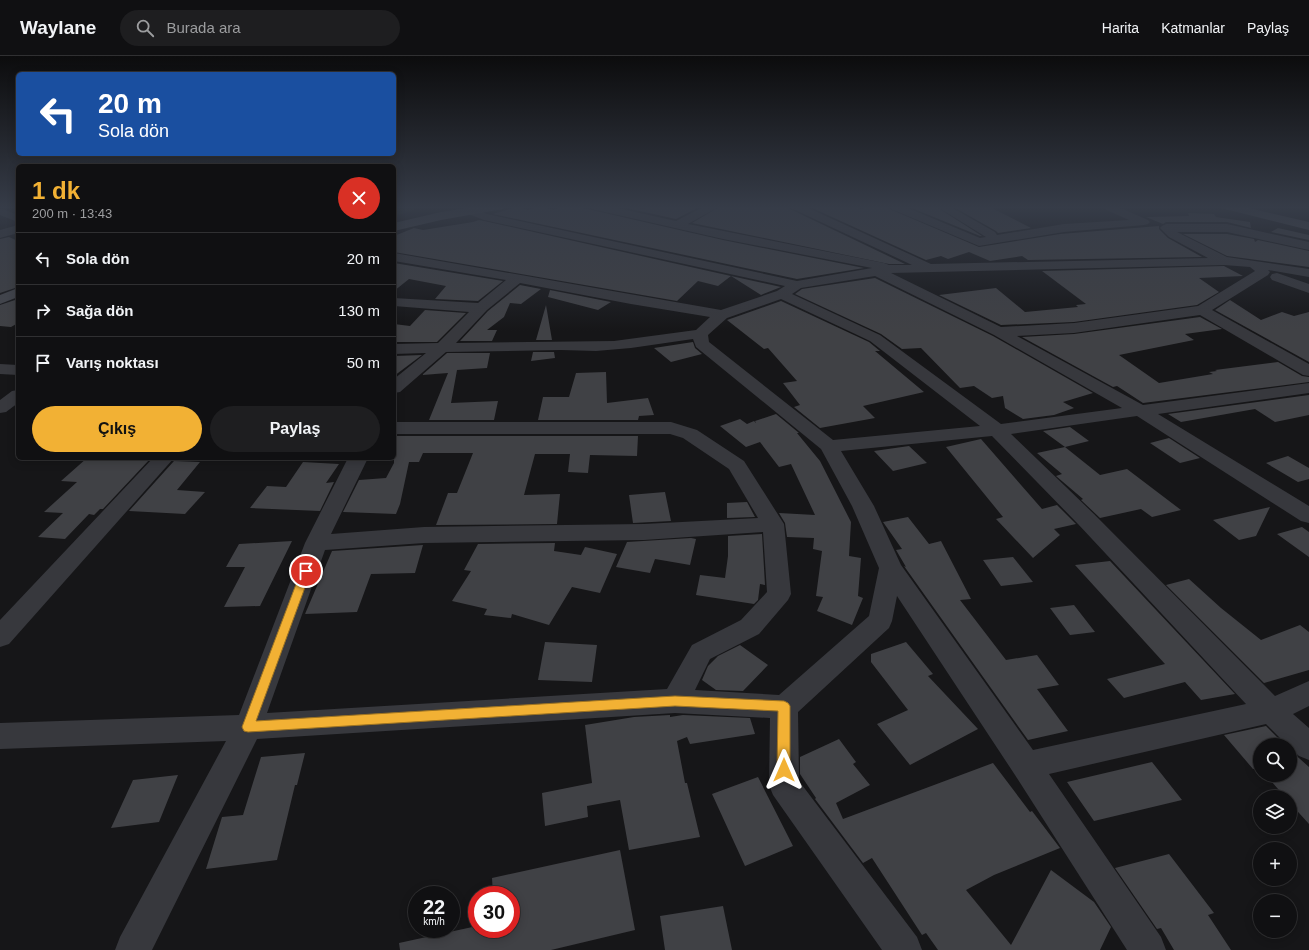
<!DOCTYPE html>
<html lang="tr">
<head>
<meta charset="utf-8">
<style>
  body { margin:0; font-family:Helvetica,sans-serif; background:#1e1e20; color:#f1f3f6; height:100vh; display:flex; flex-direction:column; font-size:15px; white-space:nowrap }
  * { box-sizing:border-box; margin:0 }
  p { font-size:13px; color:#9c9d9f }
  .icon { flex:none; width:22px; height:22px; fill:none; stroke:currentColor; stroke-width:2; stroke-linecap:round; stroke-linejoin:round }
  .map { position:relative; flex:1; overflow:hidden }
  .details { position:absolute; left:16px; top:108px; width:380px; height:296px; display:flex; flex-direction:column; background:#101012; border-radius:6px; box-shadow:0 2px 10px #0003,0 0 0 1px #303032 }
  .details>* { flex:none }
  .top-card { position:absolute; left:16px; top:16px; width:380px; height:84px; border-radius:6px; box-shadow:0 2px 10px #0003,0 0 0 1px #303032; background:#1a4fa0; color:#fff; overflow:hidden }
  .tools { position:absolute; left:1253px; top:682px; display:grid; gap:8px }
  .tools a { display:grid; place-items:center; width:44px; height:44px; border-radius:50%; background:#101012; box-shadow:0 2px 10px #0003,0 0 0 1px #303032; font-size:20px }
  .speed { position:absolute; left:408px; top:830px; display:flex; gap:8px; font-size:20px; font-weight:700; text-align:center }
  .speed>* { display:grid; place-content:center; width:52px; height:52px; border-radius:50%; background:#101012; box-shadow:0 2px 10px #0003,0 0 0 1px #303032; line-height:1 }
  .speed small { font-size:10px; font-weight:400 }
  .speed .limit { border:6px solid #d22; background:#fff; color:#111 }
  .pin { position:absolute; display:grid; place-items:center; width:34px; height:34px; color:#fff; margin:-17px; border:2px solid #fff; border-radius:50%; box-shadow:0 1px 4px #0007 }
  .me { position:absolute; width:44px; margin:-22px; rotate:0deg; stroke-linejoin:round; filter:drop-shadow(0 0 3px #0008) }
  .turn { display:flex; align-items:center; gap:14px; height:84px; padding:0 16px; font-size:18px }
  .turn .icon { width:52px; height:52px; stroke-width:2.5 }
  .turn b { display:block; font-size:28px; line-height:34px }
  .round { display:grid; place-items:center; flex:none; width:42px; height:42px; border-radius:21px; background:#1e1e20 }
  .headline { display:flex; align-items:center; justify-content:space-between; height:68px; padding:0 16px }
  h1 { font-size:24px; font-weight:700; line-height:30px; color:#f2b134 }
  .action { display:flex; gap:8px; margin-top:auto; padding:8px 16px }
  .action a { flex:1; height:46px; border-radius:24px; background:#f2b134; color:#111; font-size:16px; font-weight:700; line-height:46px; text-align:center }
  .action a+a { background:#1e1e20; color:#f1f3f6 }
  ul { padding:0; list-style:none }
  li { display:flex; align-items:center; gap:12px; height:52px; padding:0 16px; border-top:1px solid #303032 }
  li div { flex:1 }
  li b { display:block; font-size:15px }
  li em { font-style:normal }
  header { display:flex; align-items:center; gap:24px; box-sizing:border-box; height:56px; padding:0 20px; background:#101012; border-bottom:1px solid #303032 }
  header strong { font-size:19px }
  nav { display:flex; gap:22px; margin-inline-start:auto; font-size:14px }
  .search { width:280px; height:36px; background:#1e1e20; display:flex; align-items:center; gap:10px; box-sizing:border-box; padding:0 14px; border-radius:22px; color:#9c9d9f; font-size:15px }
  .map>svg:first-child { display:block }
</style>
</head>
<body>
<header>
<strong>Waylane</strong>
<div class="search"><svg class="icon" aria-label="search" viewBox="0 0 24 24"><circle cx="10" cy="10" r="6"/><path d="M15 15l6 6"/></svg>Burada ara</div>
<nav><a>Harita</a><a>Katmanlar</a><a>Paylaş</a></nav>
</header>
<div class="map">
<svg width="1309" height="894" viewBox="0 0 1309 894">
  <rect width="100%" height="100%" fill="#161618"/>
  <!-- green -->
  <path fill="#1e261f" d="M394,150H434L419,152L394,161Z"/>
  <!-- building -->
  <path fill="#404145" d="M538,150L554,154L561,151L567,152L574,150L723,184L864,212L797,223L493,158L516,151L528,154Z
    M617,150H630L644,153L645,150H701L676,163Z
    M721,150H789L790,153L905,208H889L692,167Z
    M808,150H854L861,153L872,150L887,152L979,191L1060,178L1159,170V173L1168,182L1202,201L1028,204L1022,200L990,205L969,196L948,203L941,200L926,204Z
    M907,150H935L982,180H980Z
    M952,150H988L1031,172L998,177L996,175Z
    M1188,157L1214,158L1216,161L1250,166L1251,172L1227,166H1166L1163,168L1146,161L1189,160Z
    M479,164L484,165L731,220L718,230L698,225L677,245L394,196V180L414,172L423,174L473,166Z
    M1278,172L1309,179V184L1271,176Z
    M1183,178H1227L1254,183L1255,186L1258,184L1309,195V211L1227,200Z
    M9,181L18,185V231L0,237V183Z
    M394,207L503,225L478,245L435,243L446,230L409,223L394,235Z
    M1224,210L1243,220L1199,222L1219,236L1197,249L1074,266L1001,269L939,239L996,232L1025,256L1078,251L1076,249L1086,248L1042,215Z
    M731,220L781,231L761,239Z
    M875,222L993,280L1093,337L1063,346L1074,352L1054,359L1023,363L1005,352L1003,340L992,342L974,330L960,332L921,292L902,293L881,278L795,238L802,233Z
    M520,229L541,233L521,248L510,247L504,261L487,274H497L492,285H460L488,255Z
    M550,234L611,246L598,254L548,241Z
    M18,243V267L11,271L0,270V249Z
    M1230,244L1261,264L1282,256L1294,260L1309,256V306L1215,254Z
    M781,245L869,286L880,295H875L924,336L863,350L875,362L820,372L794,351L800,349L783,327L797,325L768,292L764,293L727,264Z
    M546,249L552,284H536Z
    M425,254L466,257L437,286H394V268L410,270Z
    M1200,261L1222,273L1185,278L1194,284L1119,299L1159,327L1213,318L1209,316L1217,315L1215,314L1278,306L1302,320L1309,321V326L1143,347L1117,330L1113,331L1022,281L1074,278Z
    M693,286L695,292L702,298L671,306L654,292Z
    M533,296H554L555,302L531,305Z
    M447,297H490L487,312L457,314L451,347L498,345L494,364H429L448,317L422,319Z
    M394,299V300L422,299L394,320Z
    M606,316L607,347L648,342L654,359L639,360L638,364H538L543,341H569L576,317Z
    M1309,339V359L1275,366L1255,353L1181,366L1168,358Z
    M776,358L799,377H797L820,405L851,466L849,500L861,502L858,540L863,542L852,569L817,555L823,541L816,540L822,495L813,493L814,482L787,481L785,467L779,457L815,459L791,408L779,411L760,386L746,391L720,370L740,363L747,368L754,365L756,367L755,365Z
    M1070,371L1089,385L1065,391L1043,375Z
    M394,380H638L637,400L590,399L588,417L568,416L570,398H535L524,439L560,438L557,468L436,469L448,437H457L473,397H423L419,406H409L400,448L396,458L343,456L359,424L386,422L394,407Z
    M1169,382L1200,402L1180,407L1150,387Z
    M981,383L1042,453L1057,449L1076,468L1054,473L1060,479L1033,502L996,463L1003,461L946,391Z
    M909,390L927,407L893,415L874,395Z
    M1065,391L1100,419L1127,413L1181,454L1152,461L1141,453L1100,462L1081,444L1083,443L1056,420L1062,418L1037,397Z
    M1288,400L1309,412V423L1298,426L1266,407Z
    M87,402L150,403L103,453H100L94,459L89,458L65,483L38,481L63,457L44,456L77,426L61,425Z
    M174,405L200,406L177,434L205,436L185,458L129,455Z
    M303,406L339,408L326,427L334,426L320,455L250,452L267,430L286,431Z
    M665,436L671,465L633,467L629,439Z
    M747,446L755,461L727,462V447Z
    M1270,451L1256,480L1239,484L1213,464Z
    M908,461L929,488L941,485L971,543L960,544L1006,604L1037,599L1059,629L1037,633L1068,675L1028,684L904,510L906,511L896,494L902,493L883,466Z
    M1302,471L1309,476V501L1277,478Z
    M762,478L765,529L760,528L758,544L754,548L696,539L700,519L725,522L728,500V480Z
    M691,482L696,483L690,509L655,503L650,517L616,511L627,486Z
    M292,485L260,550L224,551L245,511H226L239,488Z
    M555,487L554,495L581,499L585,491L617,498L600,537L572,531L549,569L512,558L511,562L484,559L487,553L452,545L471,515L464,514L478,488Z
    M423,489L415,517L371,518L357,556L305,558L332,495Z
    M1013,501L1033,526L1001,530L983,504Z
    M1110,505L1235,638L1201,644L1185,626L1124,642L1107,623L1165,608L1075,509Z
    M1189,523L1221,552L1261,584L1300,569L1309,576V614L1264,627L1166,529Z
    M1074,549L1095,576L1070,579L1050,552Z
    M545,586L597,589L592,626L538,624Z
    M906,586L933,618L928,620L978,673L910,709L877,668L908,654L871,606V598Z
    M740,589L768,609L743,635L716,634L702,624L708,610L718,600Z
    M670,659V661L683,659L750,662L755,678L690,688L687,681L677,685L685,727H687L700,781L629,794L620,744L587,750L588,761L545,770L542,737L592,727L585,669L634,661Z
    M1266,670L1285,689H1260V713H1253L1224,679Z
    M839,683L856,706L853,708L870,729L836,747L843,763L993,707L1030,756L1032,755L1060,792L994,819L966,834L1011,889L1051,814L1094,846L1111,871L1100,894H938L926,877L922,879L872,802L863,807L815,743L816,742L800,718V701Z
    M1290,694L1309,711V768L1290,747V741H1285L1266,719H1290Z
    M305,697L297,729H295L277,804L206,813L222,761L243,759L261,701Z
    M1152,706L1182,744L1094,765L1067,726Z
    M178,719L159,766L111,772L133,724Z
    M758,721L793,790L745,810L712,738Z
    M620,794L635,874L551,894H400L399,887L477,870V873H511V839H493L492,822Z
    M1169,798L1214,857L1208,859L1231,894H1174L1161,872L1157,873L1115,812Z
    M723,850L732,894H665L660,860Z"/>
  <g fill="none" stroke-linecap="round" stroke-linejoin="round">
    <!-- street -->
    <path fill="#37383d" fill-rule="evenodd" d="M587,150H608L676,165L705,150H720L688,168L884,207L889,209H912L791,152L790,150H804L931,208L1208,202L1169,181L1160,172L1162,170L1166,168H1227L1309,186V194L1227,176H1177L1227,201L1309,213V221L1268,214L1270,216L1268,219L1212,254L1309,308V320L1303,319L1200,259L1074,277L1017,280L1143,349L1309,327V337L1158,358L1309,450V467L1301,465L1137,360L1011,378L1094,458L1275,640L1309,625V650L1293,658L1309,672V704L1299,700L1290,692V689H1287L1266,668L1049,718L1161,881L1166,894H1127L1015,719L897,540L892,565L889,572L798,656L799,725L917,881L922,894H882L773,739L769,729L770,662L675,657L257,683L152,894H115L120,881L226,685L0,693V667L239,659L305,487L348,402H368L331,478L424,471L644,468L758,462L729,413L683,382L670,378H394V366H671L697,374L744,405L784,468L791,538L788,544L759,578L710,603L695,634L779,639L869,560L879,512L852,450L821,393L696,291L693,283L631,292L596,295L561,294L446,296L400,336L394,337V323L426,297L394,298V288L438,287L469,256L394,250V242L478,247L506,224L394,205V197L721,254L777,235L785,230L484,164L466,157L464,155L466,153H474L487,158L797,225L872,212L723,183L592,153ZM1224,209L1250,211L1255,215L1198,250L1074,267L1001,271L891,217ZM875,220L994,279L1122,352L1001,368L880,279L792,238L801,232ZM520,227L631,248L710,261L696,274L614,285L456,287L487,254ZM781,243L870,285L980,370L833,384L709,286L708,279L727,262ZM992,380L1078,468L1246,648L1033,694L901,509L874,450L841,395ZM763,476L767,536L741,564L692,589L667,633L267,657L325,494L424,487L644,484Z
      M888,150H903L980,182L986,181L936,150H949L995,176L997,179L1064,168L1129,164L1102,152L1101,150H1116L1148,164L1150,166L1148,168L1144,169L1064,176L979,190L889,152Z
      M0,152L18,159V166L0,159Z
      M18,169V177L0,182V174Z
      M1277,217L1309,228V237L1272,224L1270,221L1272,218Z
      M0,308L18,309V319L0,318Z
      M18,334V347L6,356L0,357V344L12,335Z
      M153,402H174L9,588L0,591V564Z"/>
    <!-- secondary -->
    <path fill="#45474d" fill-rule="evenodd" d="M480,150H509L503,153L441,164L394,175V167L441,156Z
      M1219,150H1240L1309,166V174L1221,152Z
      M18,232V241L0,248V239Z"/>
  </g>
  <!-- sky -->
  <linearGradient id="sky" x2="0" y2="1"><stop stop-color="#0c0c0d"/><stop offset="0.55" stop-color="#363c48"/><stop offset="1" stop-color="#363c48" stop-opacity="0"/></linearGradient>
  <rect width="1309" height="275" fill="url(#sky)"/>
  <!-- route -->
  <path fill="#f2b134" stroke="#9d7322" d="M306,511L309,512L311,515L256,665L675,640L784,645L788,647L790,650V714L788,718L784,720L779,718L777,714L778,655L675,650L248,676L244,675L242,671L301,515L302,512Z"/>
</svg>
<div class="tools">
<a><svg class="icon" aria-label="search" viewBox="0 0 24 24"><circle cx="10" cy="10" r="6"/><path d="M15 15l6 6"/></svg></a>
<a><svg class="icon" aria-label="layers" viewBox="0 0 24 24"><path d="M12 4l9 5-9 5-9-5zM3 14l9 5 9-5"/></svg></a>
<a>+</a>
<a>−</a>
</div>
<div class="speed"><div>22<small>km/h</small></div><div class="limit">30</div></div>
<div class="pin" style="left:306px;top:515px;background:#d93025"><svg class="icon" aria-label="arrive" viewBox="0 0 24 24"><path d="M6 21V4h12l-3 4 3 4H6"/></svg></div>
<svg class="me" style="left:784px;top:714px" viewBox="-20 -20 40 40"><path d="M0-17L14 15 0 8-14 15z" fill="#f2b134" stroke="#fff" stroke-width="4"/></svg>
<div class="top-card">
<div class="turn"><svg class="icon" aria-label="left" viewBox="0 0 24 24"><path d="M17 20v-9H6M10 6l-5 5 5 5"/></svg><div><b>20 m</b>Sola dön</div></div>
</div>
<section class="details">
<div class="headline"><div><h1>1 dk</h1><p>200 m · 13:43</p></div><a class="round" style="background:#d93025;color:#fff"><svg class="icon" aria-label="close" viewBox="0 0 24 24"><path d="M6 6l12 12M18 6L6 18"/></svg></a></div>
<ul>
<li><svg class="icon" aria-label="left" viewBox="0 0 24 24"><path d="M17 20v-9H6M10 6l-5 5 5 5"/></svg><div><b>Sola dön</b></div><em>20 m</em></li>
<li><svg class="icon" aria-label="right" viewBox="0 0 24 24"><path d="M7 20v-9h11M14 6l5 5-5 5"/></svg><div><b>Sağa dön</b></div><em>130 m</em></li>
<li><svg class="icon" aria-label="arrive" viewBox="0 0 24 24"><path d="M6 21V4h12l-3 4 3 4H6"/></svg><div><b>Varış noktası</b></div><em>50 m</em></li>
</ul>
<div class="action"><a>Çıkış</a><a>Paylaş</a></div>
</section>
</div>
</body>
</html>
